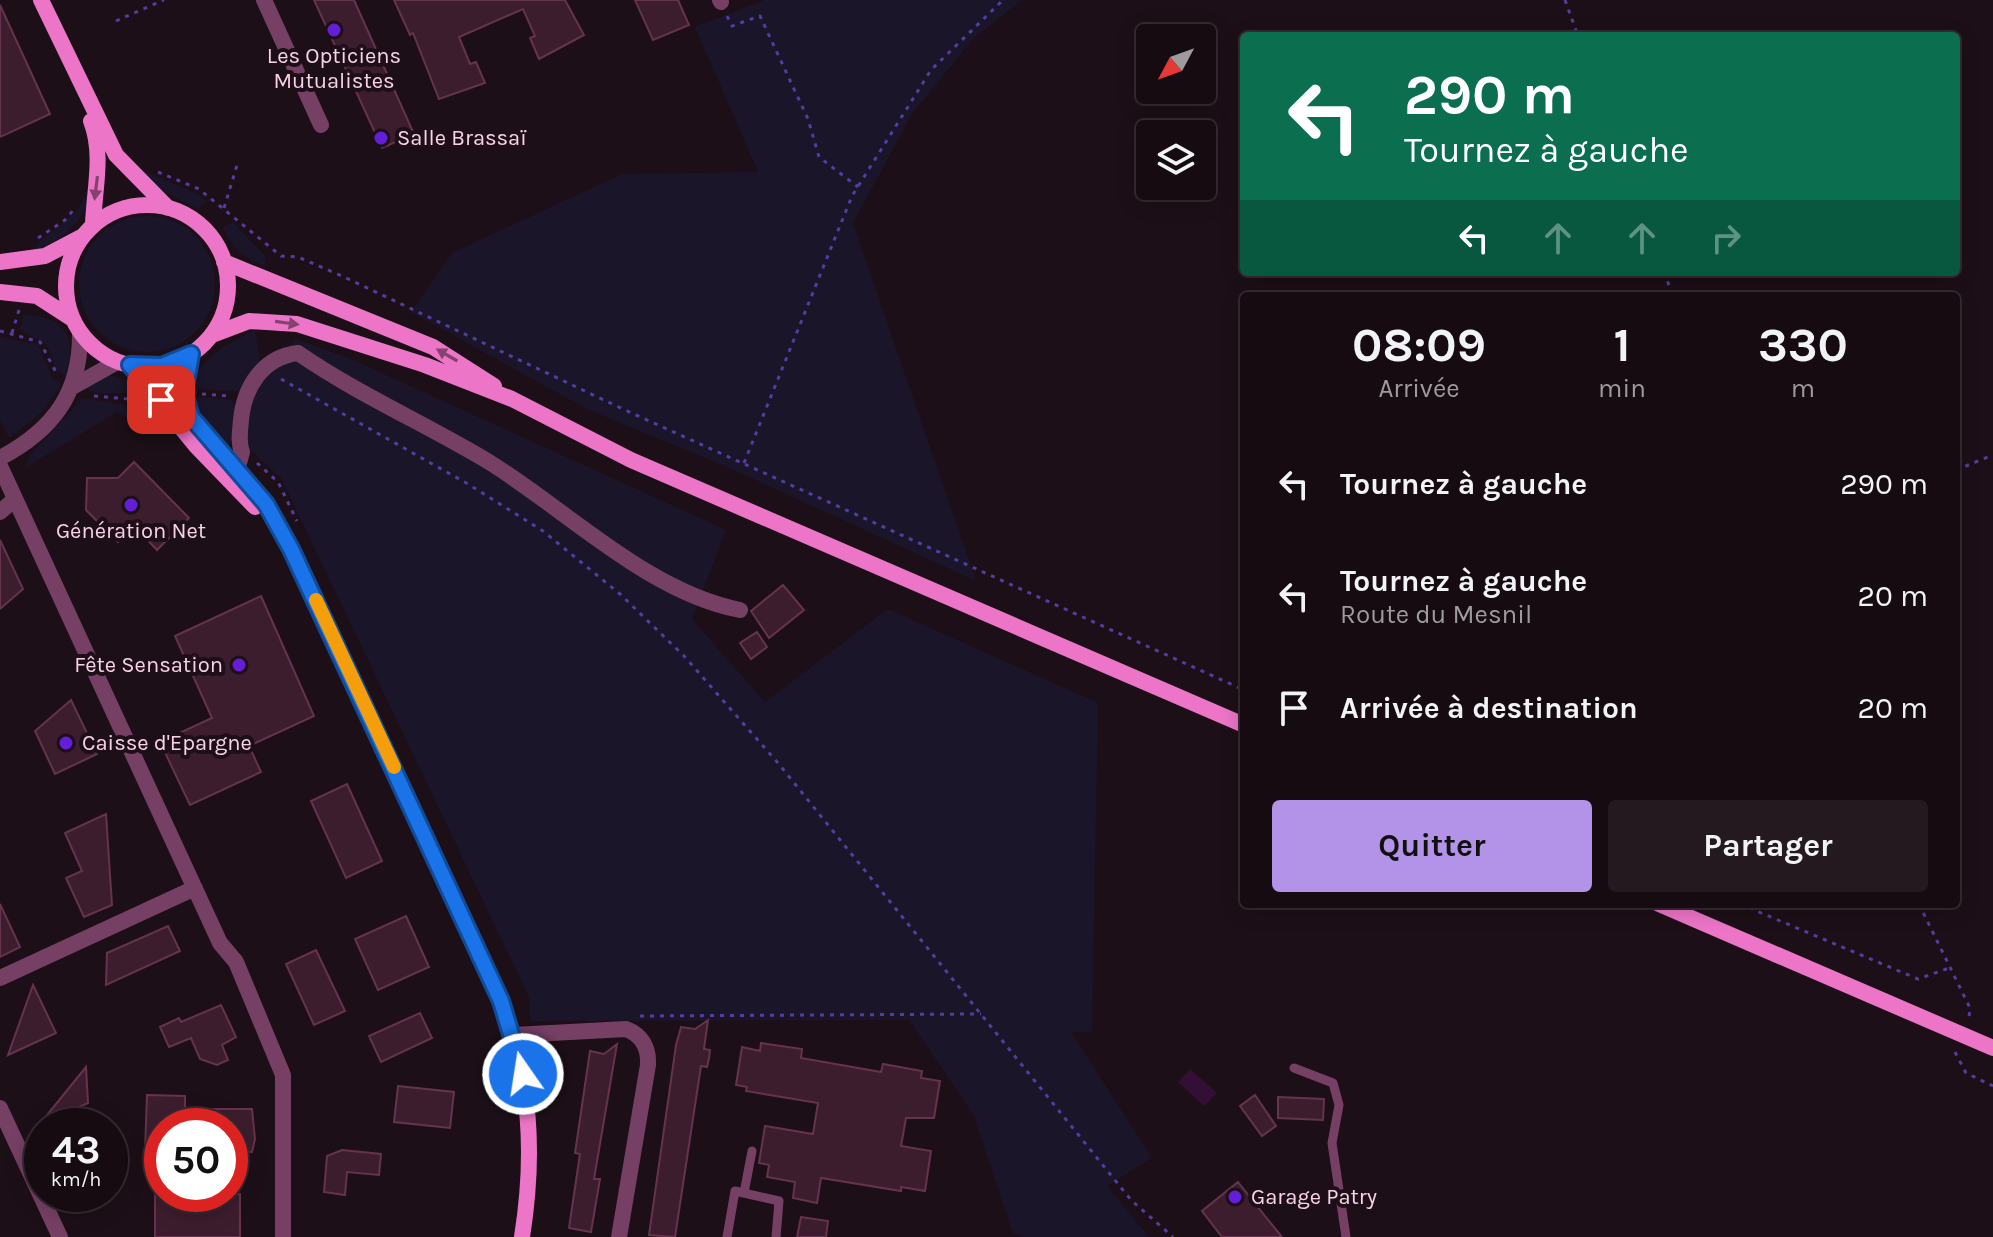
<!DOCTYPE html>
<html lang="fr">
<head>
<meta charset="utf-8">
<style>
  body { margin:0; font-family:Karla,sans-serif; background:#23191f; color:#f1f3f6; height:100vh; display:flex; flex-direction:column; font-size:30px; white-space:nowrap }
  * { box-sizing:border-box; margin:0 }
  p { font-size:26px; color:#9e9b9f }
  .icon { flex:none; width:44px; height:44px; fill:none; stroke:currentColor; stroke-width:2; stroke-linecap:round; stroke-linejoin:round }
  .map { position:relative; flex:1; overflow:hidden }
  .side { position:absolute; left:1240px; top:292px; width:720px; height:616px; display:flex; flex-direction:column; background:#160b11; border-radius:8px; box-shadow:0 4px 20px #0003,0 0 0 2px #352b31 }
  .side>* { flex:none }
  .top-card { position:absolute; left:1240px; top:32px; width:720px; height:244px; border-radius:8px; box-shadow:0 4px 20px #0003,0 0 0 2px #352b31; background:#0b6e4f; color:#fff; overflow:hidden }
  .needle { width:52px; rotate:229deg }
  .tools { position:absolute; left:1136px; top:24px; display:grid; gap:16px }
  .tools a { display:grid; place-items:center; width:80px; height:80px; border-radius:8px; background:#160b11; box-shadow:0 4px 20px #0003,0 0 0 2px #352b31; font-size:40px }
  .speed { position:absolute; left:24px; top:1108px; display:flex; gap:16px; font-size:40px; font-weight:700; text-align:center }
  .speed>* { display:grid; place-content:center; width:104px; height:104px; border-radius:50%; background:#160b11; box-shadow:0 4px 20px #0003,0 0 0 2px #352b31; line-height:1 }
  .speed small { font-size:20px; font-weight:400 }
  .speed .limit { border:12px solid #d22; background:#fff; color:#111 }
  .pin { position:absolute; display:grid; place-items:center; width:68px; height:68px; color:#fff; margin:-34px; border-radius:16px; box-shadow:0 4px 12px #0006 }
  .me { position:absolute; width:88px; margin:-44px; rotate:347deg; stroke-linejoin:round; filter:drop-shadow(0 0 6px #0008) }
  .turn { display:flex; align-items:center; gap:28px; height:168px; padding:0 32px; font-size:36px }
  .turn .icon { width:104px; height:104px; stroke-width:2.5 }
  .turn b { display:block; font-size:56px; line-height:68px }
  .lanes { display:flex; align-items:center; height:76px; padding:0 32px; background:#0003; justify-content:center; gap:40px; direction:ltr }
  .lanes .off { opacity:.35 }
  .eta { display:flex; justify-content:space-evenly; align-items:center; height:136px; text-align:center }
  .eta b { font-size:48px; font-weight:700; line-height:56px }
  .button { display:flex; gap:16px; margin-top:auto; padding:16px 32px }
  .button a { flex:1; height:92px; border-radius:8px; background:#b293e8; color:#111; font-size:32px; font-weight:700; line-height:92px; text-align:center }
  .button a+a { background:#23191f; color:#f1f3f6 }
  ul { padding:0; list-style:none }
  li { display:flex; align-items:center; gap:24px; height:112px; padding:0 32px }
  li div { flex:1 }
  li b { display:block; font-size:30px }
  li em { font-style:normal }
  .map>svg:first-child { display:block }
</style>
</head>
<body>
<div class="map">
<svg width="1993" height="1237" viewBox="0 0 1993 1237">
  <rect width="100%" height="100%" fill="#1d0f17"/>
  <!-- green -->
  <path fill="#1a1529" d="M764,0H1022L973,39L912,114L853,223L976,581L725,466L589,410L411,312L452,253L622,174L758,172L695,27Z
    M140,169L200,195L206,201L198,209L159,189Z
    M88,189L92,191C82,223 65,239 34,251C39,232 77,225 88,189Z
    M79 284a68 68 0 1 1 136 0a68 68 0 1 1-136 0Z
    M233,222L265,256V266C246,259 231,248 223,228Z
    M23,315C66,315 77,339 67,377L56,369L47,345L20,330Z
    M255,330L260,360L240,391L193,389C199,356 228,344 255,330Z
    M0,337L38,344L52,378L62,384L41,413L9,438L0,420Z
    M295,339L349,358L726,530L692,619L765,702L888,609L1098,703L1092,1033L1071,1032L1152,1158L1107,1186L1149,1237H1024L1013,1233L974,1116L909,1020L530,1021L529,997L281,478L248,448C245,389 259,382 295,339Z
    M108,375L130,381L150,400L144,406L130,393H95L84,388Z
    M195,396L231,400L235,405L234,435L228,448L204,424Z
    M83,398L125,405L144,428L117,412L25,468L30,455Z"/>
  <!-- water -->
  <path fill="#330f36" d="M1190,1069L1217,1093L1204,1106L1178,1082Z"/>
  <!-- building -->
  <path fill="#3c1d2d" stroke="#65334d" stroke-width="2" d="M314,0H354L414,134L382,148Z
    M394,0H565L584,35L539,59L530,38L535,36L523,9L459,37L470,64L476,62L485,83L439,99L413,33L410,35Z
    M635,0H678L689,25L653,40Z
    M0,5L50,114L0,137Z
    M134,462L189,518L157,550L134,526L118,542L86,510L87,478H118Z
    M0,540L23,589L0,609Z
    M783,585L804,610L769,638L751,611Z
    M261,596L314,716L249,746L261,772L190,805L160,742L212,718L175,636Z
    M757,632L767,647L751,659L740,643Z
    M71,700L97,754L55,774L35,731Z
    M347,784L382,861L346,878L311,801Z
    M106,814L112,905L84,917L66,878L82,871L65,833Z
    M0,904L20,947L0,957Z
    M406,916L429,967L378,990L355,939Z
    M168,926L180,951L106,985L107,953Z
    M316,950L345,1011L314,1025L286,964Z
    M33,985L56,1033L8,1055Z
    M221,1005L236,1037L222,1045L228,1060L217,1065L200,1059L191,1038L169,1047L160,1027L179,1018L181,1022Z
    M420,1013L432,1038L381,1062L369,1036Z
    M708,1020L704,1049L710,1050L709,1058L707,1067L701,1066L675,1237L649,1235L676,1045L681,1027L695,1029Z
    M761,1043L802,1049L801,1058L881,1072L883,1064L922,1071L921,1078L940,1081L934,1118H906L901,1146L931,1151L925,1191L901,1187V1191L821,1178L817,1203L793,1198L795,1182L767,1177L769,1165L759,1163L765,1126L813,1134L818,1103L746,1091L747,1087L736,1085L742,1047L760,1051Z
    M617,1044L594,1179H600L591,1232L569,1228L580,1154L575,1153L590,1051L604,1054Z
    M86,1067L88,1103L39,1125Z
    M398,1086L454,1092L450,1128L394,1122Z
    M147,1095L185,1096V1109H252L255,1139L252,1152L230,1151V1126H162V1150H145Z
    M1255,1095L1276,1126L1262,1136L1240,1106Z
    M1278,1097L1324,1099L1323,1120L1278,1118Z
    M342,1150L381,1154L379,1175L347,1172L345,1195L324,1192L327,1156Z
    M1238,1182L1265,1216L1282,1237H1222L1202,1211Z
    M155,1194H240V1237H155Z
    M801,1217L828,1221L826,1237H797Z"/>
  <g fill="none" stroke-linecap="round" stroke-linejoin="round">
    <!-- path -->
    <path stroke="#543da1" stroke-width="3" stroke-dasharray="4 6" stroke-linecap="butt" d="M1565,0L1578,36
      M727,16L732,26L760,16L808,119L819,157L858,187
      M116,21L164,0
      M158,172L199,189L281,256L298,257L342,276L625,410L1244,690
      M224,208L238,162
      M38,238L65,220L75,208
      M1664,272L1673,296
      M0,331L40,342L57,374
      M12,333L19,310
      M281,379L468,484L543,531L620,594L684,656L778,763L1131,1200L1173,1237
      M202,394L230,396
      M94,396L129,399L145,413
      M257,463L278,482L297,521
      M744,463L852,196L931,70L1003,0
      M1956,470L1993,455
      M1740,904L1918,979L1952,967
      M1919,904L1970,1008L1969,1017H1965
      M640,1016L981,1014
      M1955,1052L1966,1073L1993,1086"/>
    <!-- lane -->
    <path stroke="#764065" stroke-width="9" d="M1294,1068L1333,1083L1339,1105L1332,1143L1346,1237
      M744,1193L752,1151
      M727,1237L735,1191L779,1201L776,1237"/>
    <!-- street -->
    <path stroke="#764065" stroke-width="16" d="M264,0L321,125
      M720,0L721,2
      M74,386L117,362
      M0,458C53,430 81,393 80,332
      M0,466L220,943L236,962L283,1075V1237
      M228,478L237,470L242,452C238,442 240,432 241,420C244,387 263,357 298,353C359,395 426,424 489,462C568,511 648,592 740,610
      M0,512L15,499
      M0,978L195,888
      M514,1035L626,1029C642,1035 649,1048 648,1065L619,1237
      M0,1108L60,1237"/>
    <!-- secondary -->
    <path stroke="#ec75c7" stroke-width="16" d="M41,0L116,155L168,208
      M91,121C104,155 94,190 93,225
      M66 286a81 81 0 1 1 162 0a81 81 0 1 1-162 0Z
      M0,262L45,256L81,237
      M224,262L433,347L494,386
      M0,292L37,296L71,318
      M212,335L249,321L297,324L425,365L512,399L631,460L1244,725
      M191,354L184,393L191,417L266,504L291,549L501,1001C531,1079 535,1155 522,1237
      M130,365L196,446L255,507
      M1659,904L1993,1048"/>
  </g>
  <!-- one-way arrows -->
  <defs><path id="oneway-solid" d="M-6-.8H1V-3.2L6.5 0L1 3.2V.8H-6Z" transform="scale(2)"/></defs>
  <g fill="#84426f">
    <use href="#oneway-solid" transform="translate(96 188) rotate(97)"/>
    <use href="#oneway-solid" transform="translate(287 323) rotate(8)"/>
    <use href="#oneway-solid" transform="translate(447 355) rotate(-150)"/>
  </g>
  <g fill="none" stroke-linecap="round" stroke-linejoin="round">
    <!-- route casing -->
    <g stroke="#114b97" stroke-width="20">
      <path id="route" d="M161,400L130,365L162,366L191,354L184,393L191,417L266,504L291,549L501,1001L523,1074"/>
    </g>
    <!-- route -->
    <use href="#route" stroke="#1a73e8" stroke-width="14"/>
    <!-- slow -->
    <path stroke="#f59e0b" stroke-width="14" d="M316,600L394,767"/>
  </g>
  <!-- markers -->
  <g fill="#651ed8" stroke="#1d0f17" stroke-width="3">
    <circle cx="334" cy="30" r="8"/>
    <circle cx="381" cy="138" r="8"/>
    <circle cx="131" cy="505" r="8"/>
    <circle cx="239" cy="665" r="8"/>
    <circle cx="66" cy="743" r="8"/>
    <circle cx="1235" cy="1197" r="8"/>
  </g>
  <g text-anchor="middle" dominant-baseline="central" stroke-width="8" stroke-linejoin="round" paint-order="stroke">
    <!-- poi labels -->
    <g font-size="22" fill="#f9d2e9" stroke="#1d0f17" text-anchor="start">
      <text x="334" y="56" text-anchor="middle">Les Opticiens<tspan x="334" dy="25">Mutualistes</tspan></text>
      <text x="397" y="138">Salle Brassaï</text>
      <text x="131" y="531" text-anchor="middle">Génération Net</text>
      <text x="223" y="665" text-anchor="end">Fête Sensation</text>
      <text x="82" y="743">Caisse d'Epargne</text>
      <text x="1251" y="1197">Garage Patry</text>
    </g>
  </g>
</svg>
<div class="tools">
<a><svg class="needle" viewBox="-14 -14 28 28"><path d="M0-13l5 13h-10z" fill="#e53935"/><path d="M0 13l5-13h-10z" fill="#9e9b9f"/></svg></a>
<a><svg class="icon" aria-label="layers" viewBox="0 0 24 24"><path d="M12 4l9 5-9 5-9-5zM3 14l9 5 9-5"/></svg></a>
</div>
<div class="speed"><div>43<small>km/h</small></div><div class="limit">50</div></div>
<div class="pin" style="left:161px;top:400px;background:#d93025"><svg class="icon" aria-label="arrive" viewBox="0 0 24 24"><path d="M6 21V4h12l-3 4 3 4H6"/></svg></div>
<svg class="me" style="left:523px;top:1074px" viewBox="-20 -20 40 40"><circle r="17" fill="#1a73e8" stroke="#fff" stroke-width="3"/><path d="M0-11L8 9 0 5-8 9z" fill="#fff"/></svg>
<div class="top-card">
<div class="turn"><svg class="icon" aria-label="left" viewBox="0 0 24 24"><path d="M17 20v-9H6M10 6l-5 5 5 5"/></svg><div><b>290 m</b>Tournez à gauche</div></div>
<div class="lanes"><svg class="icon" aria-label="left" viewBox="0 0 24 24"><path d="M17 20v-9H6M10 6l-5 5 5 5"/></svg><svg class="icon off" aria-label="ahead" viewBox="0 0 24 24"><path d="M12 20V5M6 11l6-6 6 6"/></svg><svg class="icon off" aria-label="ahead" viewBox="0 0 24 24"><path d="M12 20V5M6 11l6-6 6 6"/></svg><svg class="icon off" aria-label="right" viewBox="0 0 24 24"><path d="M7 20v-9h11M14 6l5 5-5 5"/></svg></div>
</div>
<section class="side">
<div class="eta">
<div><b>08:09</b><p>Arrivée</p></div>
<div><b>1</b><p>min</p></div>
<div><b>330</b><p>m</p></div>
</div>
<ul>
<li><svg class="icon" aria-label="left" viewBox="0 0 24 24"><path d="M17 20v-9H6M10 6l-5 5 5 5"/></svg><div><b>Tournez à gauche</b></div><em>290 m</em></li>
<li><svg class="icon" aria-label="left" viewBox="0 0 24 24"><path d="M17 20v-9H6M10 6l-5 5 5 5"/></svg><div><b>Tournez à gauche</b><p>Route du Mesnil</p></div><em>20 m</em></li>
<li><svg class="icon" aria-label="arrive" viewBox="0 0 24 24"><path d="M6 21V4h12l-3 4 3 4H6"/></svg><div><b>Arrivée à destination</b></div><em>20 m</em></li>
</ul>
<div class="button"><a>Quitter</a><a>Partager</a></div>
</section>
</div>
</body>
</html>
